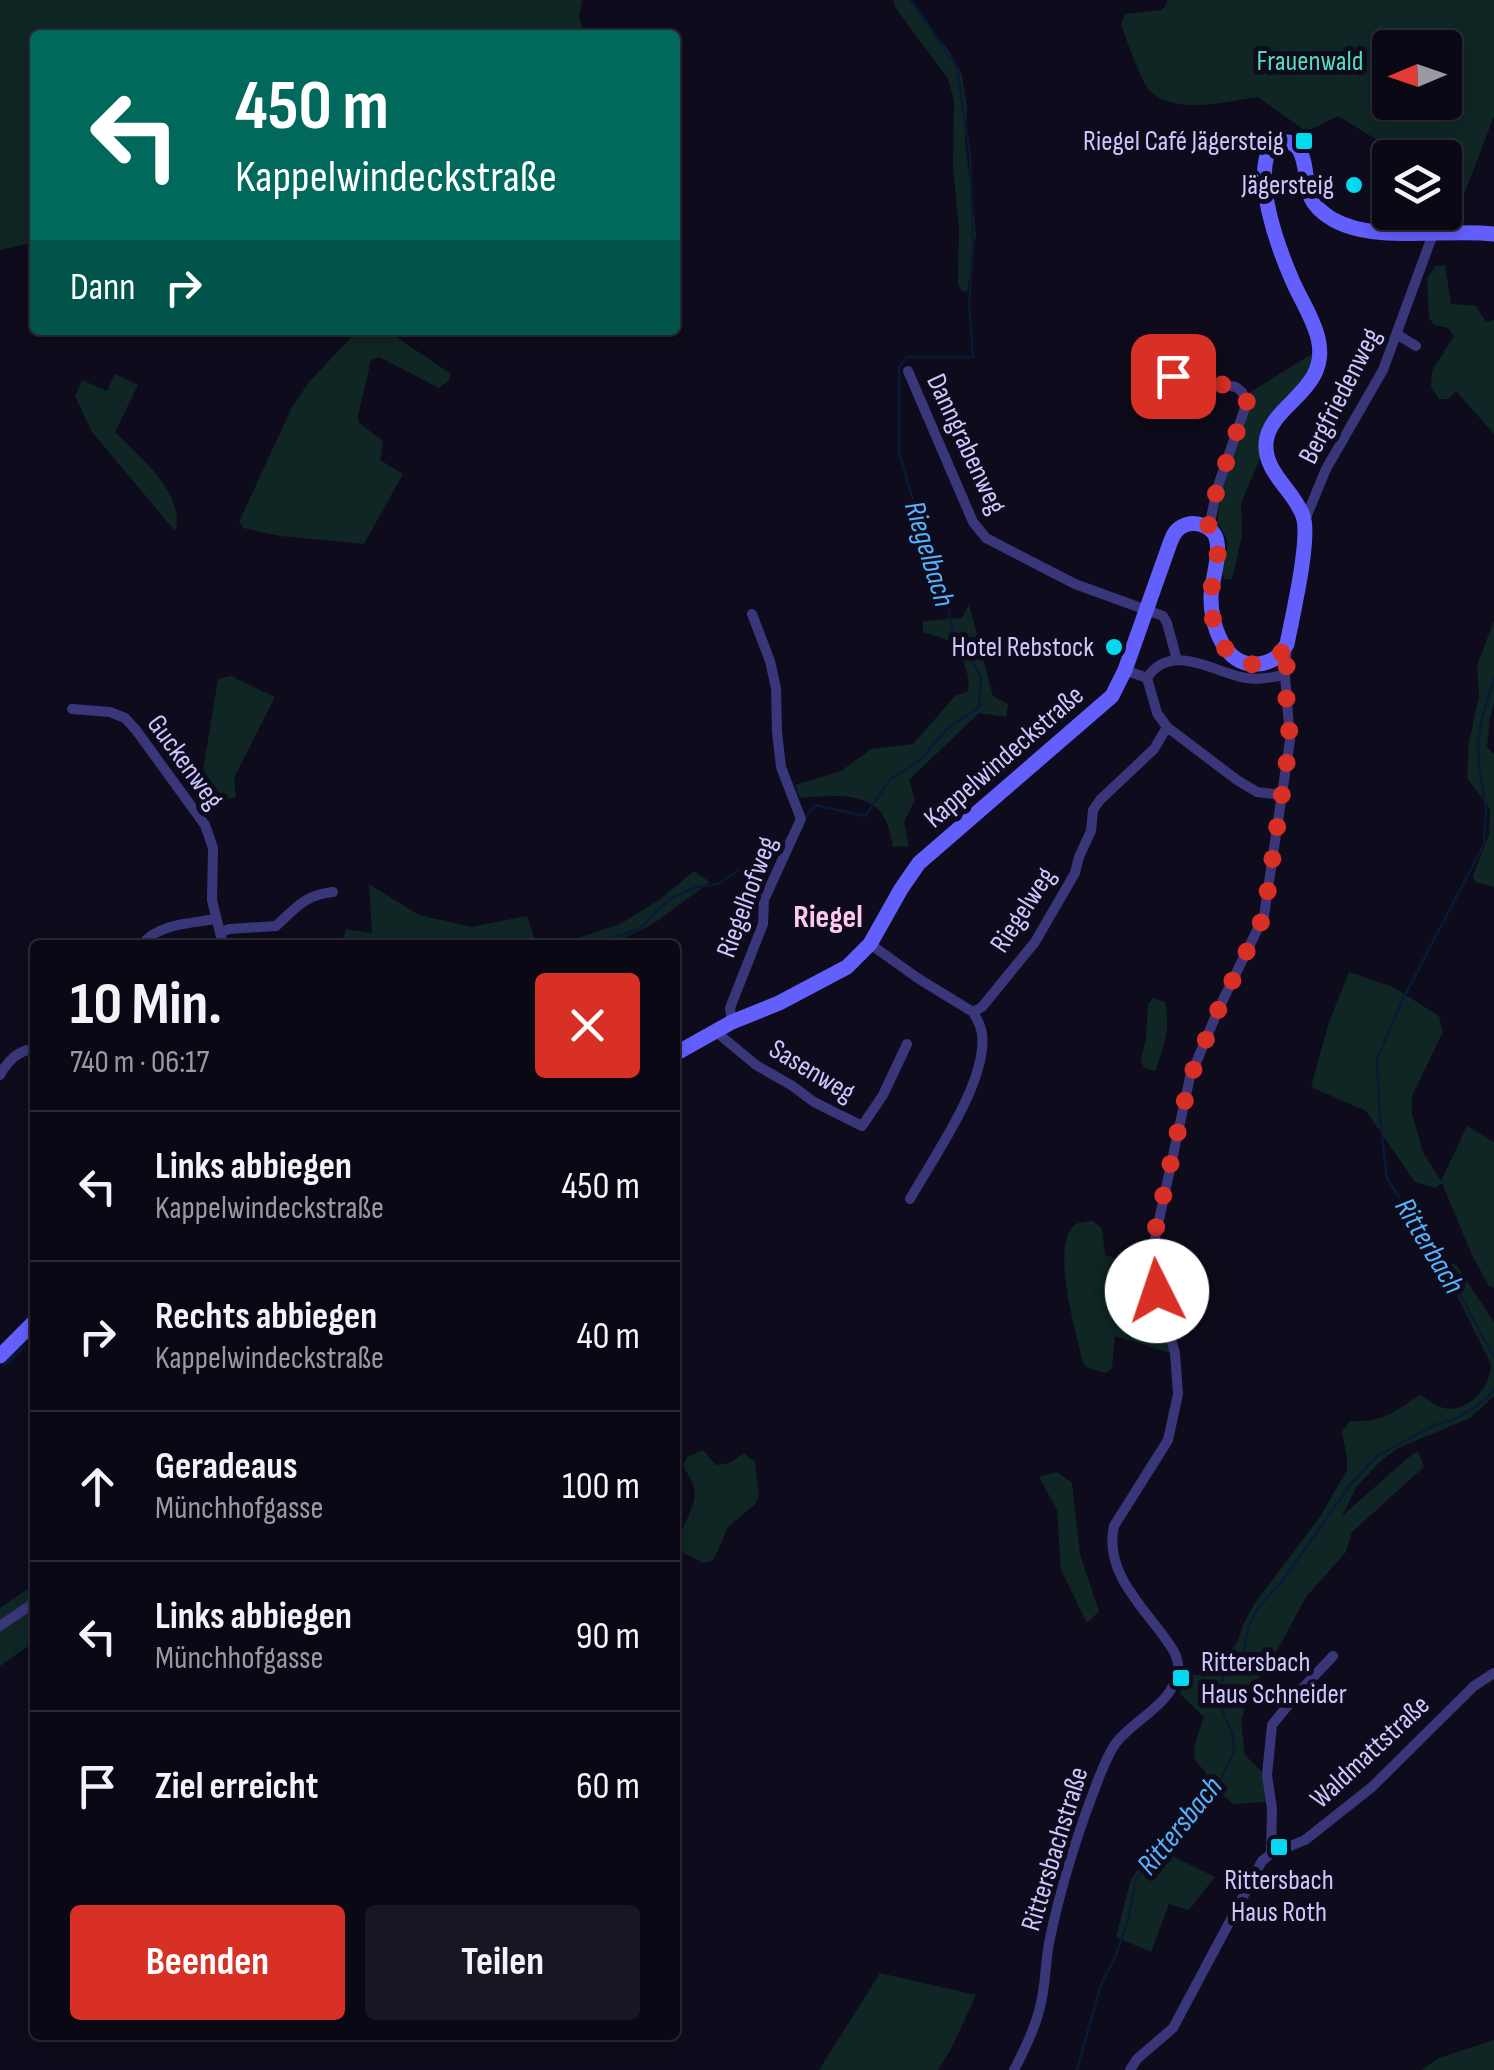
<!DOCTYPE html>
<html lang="de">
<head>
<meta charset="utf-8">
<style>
  body { margin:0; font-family:"Sofia Sans Condensed",sans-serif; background:#181622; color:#f1f3f6; height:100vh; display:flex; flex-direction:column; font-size:38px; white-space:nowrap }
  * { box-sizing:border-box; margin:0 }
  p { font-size:32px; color:#999aa0 }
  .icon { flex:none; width:55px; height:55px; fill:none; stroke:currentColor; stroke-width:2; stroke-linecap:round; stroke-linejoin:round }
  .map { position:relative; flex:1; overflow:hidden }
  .side { position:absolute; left:30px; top:940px; width:650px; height:1100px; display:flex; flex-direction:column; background:#0a0815; border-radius:10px; box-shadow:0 5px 15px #0003,0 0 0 2px #2a2934 }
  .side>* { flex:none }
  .top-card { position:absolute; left:30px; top:30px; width:650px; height:305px; border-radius:10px; box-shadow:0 5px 15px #0003,0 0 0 2px #2a2934; background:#00695c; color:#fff; overflow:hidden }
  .needle { width:65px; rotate:268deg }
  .buttons { position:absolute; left:1372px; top:30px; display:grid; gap:20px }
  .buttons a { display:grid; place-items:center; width:90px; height:90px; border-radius:10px; background:#0a0815; box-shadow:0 5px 15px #0003,0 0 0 2px #2a2934; font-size:50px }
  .pin { position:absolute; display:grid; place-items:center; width:85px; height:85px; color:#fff; margin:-42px; border-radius:20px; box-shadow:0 5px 15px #0006 }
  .me { position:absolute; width:110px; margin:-55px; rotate:356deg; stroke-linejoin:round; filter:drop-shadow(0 0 8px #0008) }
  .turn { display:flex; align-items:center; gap:35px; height:210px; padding:0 40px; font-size:45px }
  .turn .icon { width:130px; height:130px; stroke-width:2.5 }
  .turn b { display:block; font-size:70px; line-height:85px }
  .then { display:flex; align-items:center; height:95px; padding:0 40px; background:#0003; gap:20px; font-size:38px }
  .round { display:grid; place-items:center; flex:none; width:105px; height:105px; border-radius:10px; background:#181622 }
  .head { display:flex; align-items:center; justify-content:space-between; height:170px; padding:0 40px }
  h1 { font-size:60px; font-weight:700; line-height:75px }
  .action { display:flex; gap:20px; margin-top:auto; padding:20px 40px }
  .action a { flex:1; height:115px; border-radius:10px; background:#d93025; color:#fff; font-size:40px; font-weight:700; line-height:115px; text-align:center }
  .action a+a { background:#181622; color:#f1f3f6 }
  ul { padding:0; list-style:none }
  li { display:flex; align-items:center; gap:30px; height:150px; padding:0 40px; border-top:2px solid #2a2934 }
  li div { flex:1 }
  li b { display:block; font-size:38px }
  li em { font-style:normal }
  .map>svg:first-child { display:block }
</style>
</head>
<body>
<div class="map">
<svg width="1494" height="2070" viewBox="0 0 1494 2070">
  <rect width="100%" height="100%" fill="#0e0b1c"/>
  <!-- green -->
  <path fill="#0f2625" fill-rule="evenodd" d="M0,0H582L579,17L585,35H35V242L0,250Z
    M893,0H909L949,51L962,74L967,108L965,140L976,234L967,292L961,290L958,284L959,228L953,167L954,100L948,79L895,7Z
    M1167,0H1494V116L1463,197L1445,190V158L1391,157L1382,143L1338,116L1307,132L1258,97C1226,101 1177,116 1150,91C1140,80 1127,40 1121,25L1125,14L1162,10L1167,3ZM1390,48H1445V102H1390Z
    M1445,265L1451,304L1476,306L1486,322L1494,320V434L1456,391L1449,399H1439L1431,386L1432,371L1454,336L1448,328L1434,325L1429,318L1427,278L1436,266Z
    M358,330H386L451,374L449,380L439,388L379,357L371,360L358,416L359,423L383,441L380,460L403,474L364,544L280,536L243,528L239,522L292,407L309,382Z
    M1315,352L1310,370L1263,451L1241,503L1242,536L1232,579H1224C1217,553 1240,552 1217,523L1221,490L1246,395Z
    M115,374L138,385L115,432C138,455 187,495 175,531L92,432L75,396L82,380L107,391Z
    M969,604L993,696L1008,704L1006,717L979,713L909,780L915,800L904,822L909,846L893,847C891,839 890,830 887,823C873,789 830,796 800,798L795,785L841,771L871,749L913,744L955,696L968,691C970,681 968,676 965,666C957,640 948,640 923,632V621L962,618Z
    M1494,621V703L1490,718L1487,747L1494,754V887L1475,882L1473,876L1489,834L1490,809L1467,778L1469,742L1479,696L1477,665Z
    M231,676L275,697L234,778L236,797L197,808L218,679Z
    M694,871L710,882L653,924L610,945H556L620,924L659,900Z
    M369,884L419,915L471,927L527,916L537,945H341L346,929L372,933Z
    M1349,972L1393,987L1439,1016L1443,1032L1412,1096V1113L1423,1152L1441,1181L1467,1126L1494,1142V1288L1489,1286L1472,1255L1442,1183L1436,1188L1415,1182L1366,1111L1311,1087L1329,1022Z
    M1153,998L1165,1002C1171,1028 1164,1047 1155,1071L1144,1068L1141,1059L1146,1039L1148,1004Z
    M1093,1221L1102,1229L1105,1255L1148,1269L1170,1353L1115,1336L1112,1368L1106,1373L1088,1368L1083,1363C1076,1332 1053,1256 1071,1229C1076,1221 1085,1222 1093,1221Z
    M1451,1262L1457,1266L1494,1322V1396L1470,1418L1396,1449L1380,1462L1357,1486L1342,1516L1409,1457L1418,1451L1424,1467L1352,1532L1346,1552L1306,1597L1279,1647L1248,1695L1241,1721L1245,1755L1262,1772L1266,1802L1233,1804L1207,1780C1206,1766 1199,1769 1195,1759C1191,1747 1201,1728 1204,1717L1180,1694L1186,1674L1210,1676L1238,1641L1243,1625L1255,1603L1320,1517L1347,1470V1458L1342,1432L1350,1421C1382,1423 1394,1412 1420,1395C1429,1400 1439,1409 1450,1409C1473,1408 1491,1385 1491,1364L1446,1273Z
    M703,1450L716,1465L729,1463L744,1453L755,1462L759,1496L755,1504L728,1527L713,1561L703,1563L679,1551C677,1528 699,1505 694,1488C692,1480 686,1472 683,1465L688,1456Z
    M1057,1472L1072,1483L1080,1554L1099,1611L1087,1623L1061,1570L1057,1510L1039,1477Z
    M35,1584V1641L0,1666V1608Z
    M1154,1847L1215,1877L1189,1910L1169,1904L1151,1952L1116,1937L1131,1879Z
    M880,1973L976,1995L951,2049L938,2070H819Z
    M1494,2040V2070H1421L1439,2058Z"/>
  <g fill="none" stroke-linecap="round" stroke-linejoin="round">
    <!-- stream -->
    <path stroke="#091a37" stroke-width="2.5" d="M1494,679L1482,717L1478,740L1479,767L1486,809L1484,844L1404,997L1377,1059L1380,1121L1387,1178L1410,1215L1425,1231L1494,1357
      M806,817L815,805L865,816L890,780L922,758L948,728L979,707L981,677L968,652L952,629L948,606L925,554L917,514L899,452V367L907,357H973L969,303L973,246L970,156L957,68L911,0
      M593,945L639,929L670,899L696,887L718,884L741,869L758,862L788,837
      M4,1365L24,1347
      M1222,1681L1224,1668L1243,1653L1248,1629L1258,1608L1280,1584L1351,1484L1377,1456L1433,1426L1456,1418L1474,1408L1487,1398L1494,1389
      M1077,2070L1101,1984L1116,1955L1128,1920L1136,1879L1222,1777L1234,1751L1233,1736L1219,1703L1220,1697"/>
    <!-- street -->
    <path stroke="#39377a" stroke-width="10" d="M1398,335L1416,346
      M1183,349L1173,376L1236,387L1242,392L1247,402L1217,489L1209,527
      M908,371L973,522L986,538L1075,584L1163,616L1167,623L1177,660
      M1305,520L1326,469L1383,370L1433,234
      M1125,670L1147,678L1157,713L1167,727L1237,780L1257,792L1283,795
      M1147,678C1169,644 1208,668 1237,676C1253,681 1269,678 1285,675
      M72,709L110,712L125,718L136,730L205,825L213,848L212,900L223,945
      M220,933L229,929L276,926C296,908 304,895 333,892
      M870,944L919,979L973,1012L982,1007L1035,942L1075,873L1079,857L1091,831L1093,810L1100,800L1154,749L1167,727
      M142,945C156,924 192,923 216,919
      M732,1022L730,1008L763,924L764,900L801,819L781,767L777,732L776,688L770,661L752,614
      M715,1031L756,1065L791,1085L814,1102L862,1126L883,1095L907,1044
      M0,1075C8,1060 18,1051 35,1048
      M910,1199C933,1158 988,1081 982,1034C981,1025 977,1019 973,1012
      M0,1626L35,1602
      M1271,1854L1272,1809L1267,1775L1272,1725L1297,1694L1333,1656
      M1014,2070C1027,2045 1039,2020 1043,1992C1046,1974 1046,1956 1050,1938C1062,1881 1080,1825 1102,1770C1106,1761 1110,1751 1116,1743C1134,1719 1176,1703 1178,1668C1179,1655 1169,1644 1162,1634C1139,1603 1104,1569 1114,1526L1168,1440L1178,1394L1175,1353L1157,1291L1151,1257L1190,1077L1219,1008L1264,916L1290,740L1285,675L1287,645
      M1130,2070L1137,2059L1173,2028L1262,1861L1271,1854L1305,1840L1372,1787L1474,1686L1494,1673"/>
    <!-- secondary -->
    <path stroke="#625ffd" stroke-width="15" d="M675,1054L732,1022L779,1003L847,967L870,944L901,889L919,863L1112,696L1125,670L1169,546C1172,538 1174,531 1181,527C1195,519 1215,526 1217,542C1220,559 1212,579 1211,596C1210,623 1224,667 1257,664C1272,663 1279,657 1287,644C1292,618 1311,538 1303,516C1294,490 1264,473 1266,443C1269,404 1331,391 1318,338C1313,318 1301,300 1293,282C1279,250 1249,172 1274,143C1311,133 1302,177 1311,198C1315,207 1324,214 1332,219C1375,244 1446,228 1494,234
      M0,1356L35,1321"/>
  </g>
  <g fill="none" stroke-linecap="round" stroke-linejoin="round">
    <!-- route -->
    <path stroke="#d93025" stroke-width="18" stroke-dasharray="0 32.4" d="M1157,1291L1151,1257L1155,1232L1190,1078L1219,1008L1264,916L1290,740L1286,693L1287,644C1279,658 1272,663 1256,664C1223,667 1209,621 1211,594C1212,579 1218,563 1218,548C1218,539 1214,533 1208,527L1217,489L1247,402L1242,392L1236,387L1173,376"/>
  </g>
  <!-- markers -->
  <g fill="#03d8ee" stroke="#0e0b1c" stroke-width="4">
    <rect x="1294" y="131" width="20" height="20" rx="5"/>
    <circle cx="1354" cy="185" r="10"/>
    <circle cx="1114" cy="647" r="10"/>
    <rect x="1171" y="1668" width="20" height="20" rx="5"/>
    <rect x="1269" y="1837" width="20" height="20" rx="5"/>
  </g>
  <g text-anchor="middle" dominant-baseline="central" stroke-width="10" stroke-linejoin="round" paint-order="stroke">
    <!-- park labels -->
    <g font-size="28" fill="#55dcb9" stroke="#0e0b1c">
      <text x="1310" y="61">Frauenwald</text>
    </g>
    <!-- poi labels -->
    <g font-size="28" fill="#cdc7fe" stroke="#0e0b1c" text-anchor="end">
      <text x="1284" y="141">Riegel Café Jägersteig</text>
      <text x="1334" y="185">Jägersteig</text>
      <text x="1094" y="647">Hotel Rebstock</text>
      <text x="1201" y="1662" text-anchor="start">Rittersbach<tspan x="1201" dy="32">Haus Schneider</tspan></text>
      <text x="1279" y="1880" text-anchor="middle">Rittersbach<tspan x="1279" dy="32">Haus Roth</tspan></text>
    </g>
    <!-- street labels -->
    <g font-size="28" fill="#cdc7fe" stroke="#0e0b1c">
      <text transform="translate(1340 396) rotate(-63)">Bergfriedenweg</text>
      <text transform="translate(966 444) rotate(65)">Danngrabenweg</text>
      <text transform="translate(1004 757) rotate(-41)">Kappelwindeckstraße</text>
      <text transform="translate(185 762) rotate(54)">Guckenweg</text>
      <text transform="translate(747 897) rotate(-70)">Riegelhofweg</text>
      <text transform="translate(1023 910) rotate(-57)">Riegelweg</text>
      <text transform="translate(812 1071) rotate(31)">Sasenweg</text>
      <text transform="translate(1370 1752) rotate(-43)">Waldmattstraße</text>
      <text transform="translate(1055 1849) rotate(-73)">Rittersbachstraße</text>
    </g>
    <!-- water labels -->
    <g font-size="30" font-style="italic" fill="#56b1fd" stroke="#0e0b1c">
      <text transform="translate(929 554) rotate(73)">Riegelbach</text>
      <text transform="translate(1429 1246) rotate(59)">Ritterbach</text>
      <text transform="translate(1180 1826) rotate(-51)">Rittersbach</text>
    </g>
    <!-- quarter labels -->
    <g font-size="32" font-weight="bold" fill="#fec9eb" stroke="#0e0b1c">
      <text x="828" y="917">Riegel</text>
    </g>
  </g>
</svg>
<div class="buttons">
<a><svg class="needle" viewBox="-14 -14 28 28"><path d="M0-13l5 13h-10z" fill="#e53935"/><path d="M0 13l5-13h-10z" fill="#999aa0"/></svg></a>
<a><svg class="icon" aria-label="layers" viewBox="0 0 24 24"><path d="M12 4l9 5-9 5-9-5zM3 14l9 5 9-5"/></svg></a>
</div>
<div class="pin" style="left:1173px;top:376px;background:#d93025"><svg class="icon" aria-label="arrive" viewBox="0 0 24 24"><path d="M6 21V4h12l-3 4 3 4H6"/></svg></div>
<svg class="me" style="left:1157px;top:1291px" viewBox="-20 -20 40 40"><circle r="19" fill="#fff"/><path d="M0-13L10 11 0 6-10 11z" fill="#d93025"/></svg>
<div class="top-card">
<div class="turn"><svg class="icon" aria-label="left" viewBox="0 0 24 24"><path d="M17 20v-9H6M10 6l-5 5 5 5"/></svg><div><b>450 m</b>Kappelwindeckstraße</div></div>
<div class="then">Dann<svg class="icon" aria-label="right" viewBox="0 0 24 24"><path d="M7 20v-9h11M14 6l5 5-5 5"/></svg></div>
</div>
<section class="side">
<div class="head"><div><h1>10 Min.</h1><p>740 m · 06:17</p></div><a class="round" style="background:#d93025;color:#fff"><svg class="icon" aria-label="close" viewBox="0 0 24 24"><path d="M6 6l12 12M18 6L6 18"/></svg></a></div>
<ul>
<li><svg class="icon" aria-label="left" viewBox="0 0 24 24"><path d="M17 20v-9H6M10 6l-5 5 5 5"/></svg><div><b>Links abbiegen</b><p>Kappelwindeckstraße</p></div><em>450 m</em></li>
<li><svg class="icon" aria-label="right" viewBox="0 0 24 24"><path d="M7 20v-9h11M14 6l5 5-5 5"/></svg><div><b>Rechts abbiegen</b><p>Kappelwindeckstraße</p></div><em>40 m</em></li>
<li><svg class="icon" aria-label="ahead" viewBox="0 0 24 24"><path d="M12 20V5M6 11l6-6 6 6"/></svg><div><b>Geradeaus</b><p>Münchhofgasse</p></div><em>100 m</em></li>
<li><svg class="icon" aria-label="left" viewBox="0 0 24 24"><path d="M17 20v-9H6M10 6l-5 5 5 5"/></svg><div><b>Links abbiegen</b><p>Münchhofgasse</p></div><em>90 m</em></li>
<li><svg class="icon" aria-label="arrive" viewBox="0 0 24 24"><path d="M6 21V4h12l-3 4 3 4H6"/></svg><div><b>Ziel erreicht</b></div><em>60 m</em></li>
</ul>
<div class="action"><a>Beenden</a><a>Teilen</a></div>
</section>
</div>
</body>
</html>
